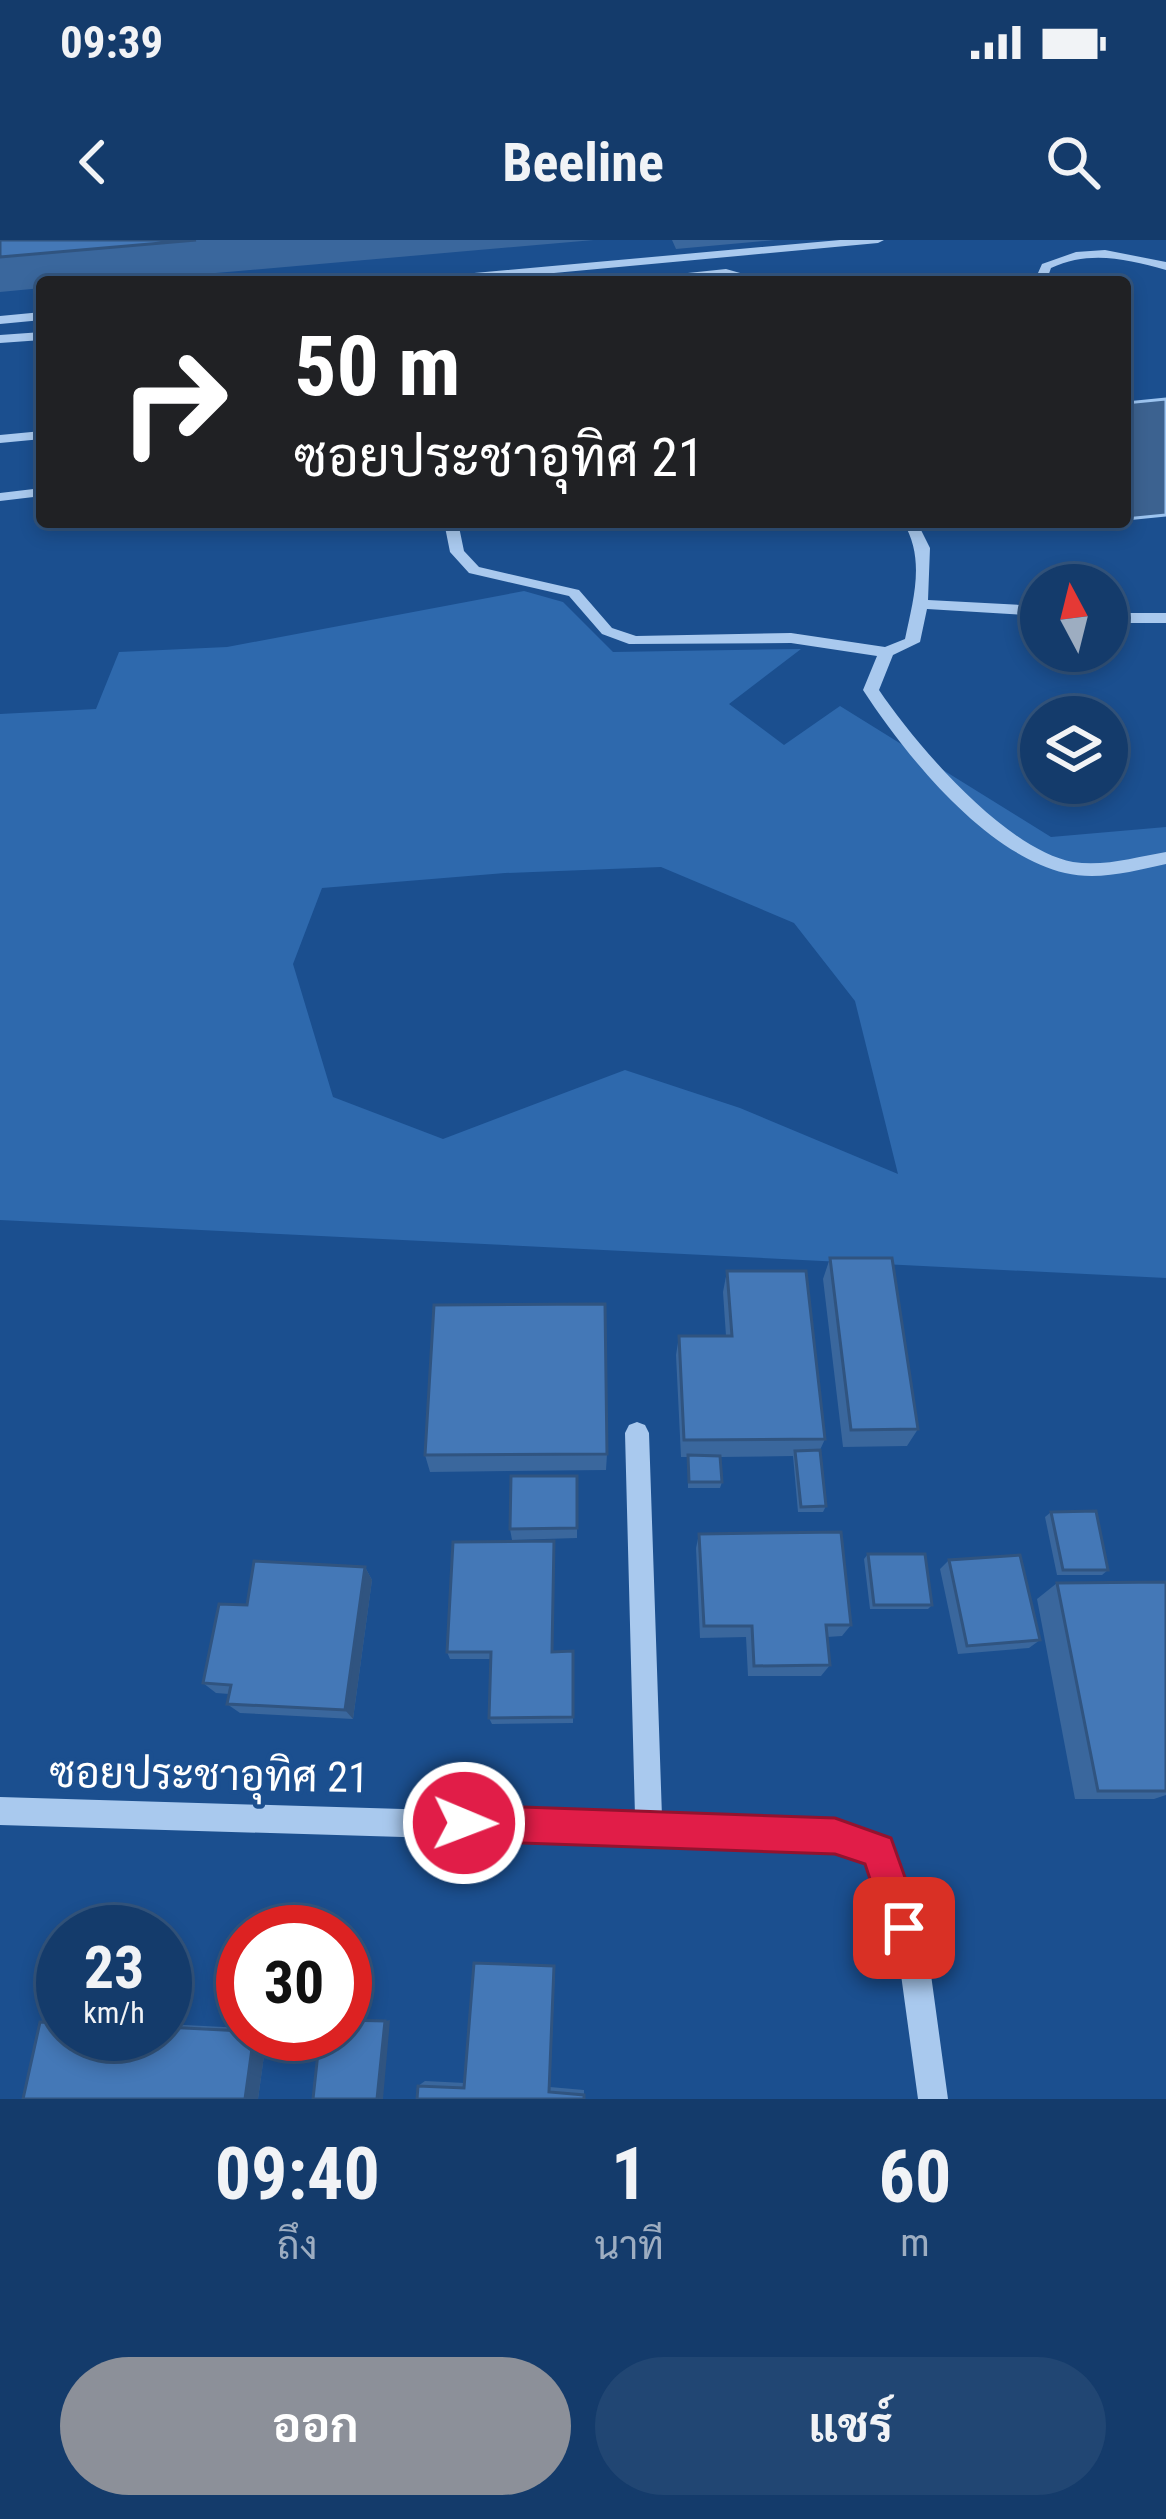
<!DOCTYPE html>
<html lang="th">
<head>
<meta charset="utf-8">
<style>
  body { margin:0; font-family:"Roboto Condensed",Sarabun,sans-serif; background:#214673; color:#f1f3f6; height:100vh; display:flex; flex-direction:column; font-size:45px; white-space:nowrap }
  * { box-sizing:border-box; margin:0 }
  p { font-size:39px; color:#9dadc1 }
  .icon { flex:none; width:66px; height:66px; fill:none; stroke:currentColor; stroke-width:2; stroke-linecap:round; stroke-linejoin:round }
  .map { position:relative; height:1859px; overflow:hidden }
  .details { display:flex; flex-direction:column; background:#143b6b; flex:1 }
  .details>* { flex:none }
  .guide { position:absolute; left:36px; top:36px; width:1095px; height:252px; border-radius:12px; box-shadow:0 6px 18px #0003,0 0 0 3px #33557e; background:#202124; color:#fff; overflow:hidden }
  .needle { width:78px; rotate:353deg }
  .controls { position:absolute; left:1020px; top:324px; display:grid; gap:24px }
  .controls a { display:grid; place-items:center; width:108px; height:108px; border-radius:50%; background:#143b6b; box-shadow:0 6px 18px #0003,0 0 0 3px #33557e; font-size:60px }
  .speed { position:absolute; left:36px; top:1665px; display:flex; gap:24px; font-size:60px; font-weight:700; text-align:center }
  .speed>* { display:grid; place-content:center; width:156px; height:156px; border-radius:50%; background:#143b6b; box-shadow:0 6px 18px #0003,0 0 0 3px #33557e; line-height:1 }
  .speed small { font-size:30px; font-weight:400 }
  .speed .limit { border:18px solid #d22; background:#fff; color:#111 }
  .pin { position:absolute; display:grid; place-items:center; width:102px; height:102px; color:#fff; margin:-51px; border-radius:24px; box-shadow:0 6px 18px #0006 }
  .me { position:absolute; width:132px; margin:-66px; rotate:91deg; stroke-linejoin:round; filter:drop-shadow(0 0 9px #0008) }
  .turn { display:flex; align-items:center; gap:42px; height:252px; padding:0 60px; font-size:54px }
  .turn .icon { width:156px; height:156px; stroke-width:2.5 }
  .turn b { display:block; font-size:84px; line-height:102px }
  .eta { display:flex; justify-content:space-evenly; align-items:center; height:204px; text-align:center }
  .eta b { font-size:72px; font-weight:700; line-height:84px }
  .action { display:flex; gap:24px; margin-top:auto; padding:24px 60px }
  .action a { flex:1; height:138px; border-radius:72px; background:#8c9099; color:#fff; font-size:48px; font-weight:700; line-height:138px; text-align:center }
  .action a+a { background:#214673; color:#f1f3f6 }
  .status { display:flex; justify-content:space-between; align-items:center; height:84px; padding:0 60px; background:#143b6b; direction:ltr }
  .status svg { height:33px; fill:currentColor }
  header { display:flex; justify-content:space-between; align-items:center; height:156px; padding:0 60px; background:#143b6b; font-size:54px; font-weight:700 }
  .map>svg:first-child { display:block }
</style>
</head>
<body>
<div class="status"><b>09:39</b><svg viewBox="0 0 49 12"><path d="M0 12V9h3v3zM5 12V6h3v6zM10 12V3h3v9zM15 12V0h3v12zM26 1h20v11H26zM47 4h2v5h-2z"/></svg></div>
<header><svg class="icon" aria-label="back" viewBox="0 0 24 24"><path d="M15 5l-7 7 7 7"/></svg>Beeline<svg class="icon" aria-label="search" viewBox="0 0 24 24"><circle cx="10" cy="10" r="6"/><path d="M15 15l6 6"/></svg></header>
<div class="map">
<svg width="1166" height="1859" viewBox="0 0 1166 1859">
  <rect width="100%" height="100%" fill="#1b4f8f"/>
  <!-- green -->
  <path fill="#2e69ad" fill-rule="evenodd" d="M524,351L563,362L613,412L801,409L729,464L784,505L840,466L1051,597L1166,587V1038L0,980V474L96,469L119,412L227,407ZM661,627L794,683L855,761L898,934L740,868L625,830L443,899L333,857L293,724L322,648L505,633Z"/>
  <!-- water -->
  <path fill="#3c6290" stroke="#9cc4f0" stroke-width="3" d="M1166,159V275L1125,279V163Z"/>
  <g fill="none" stroke-linecap="round" stroke-linejoin="round">
    <!-- minor -->
    <path fill="#a9c9ee" fill-rule="evenodd" d="M840,0H884L878,3L458,42H413L419,38Z
      M1105,10L1166,22V30C1126,19 1090,10 1051,28L1046,42H1034L1042,24L1076,12Z
      M726,29L772,42L726,37L634,42L640,38Z
      M42,72V80L0,84V76Z
      M42,92V100L0,103V95Z
      M42,191V199L0,203V195Z
      M42,248V256L0,261V253Z
      M444,282H458L464,311L479,327L579,350L612,388L636,396L791,393L885,407L905,399C913,360 926,319 903,282H917L930,308L928,360L1041,366V376L927,369L920,402L893,415L879,450C916,505 1006,610 1073,622C1104,627 1136,617 1166,612V624C1134,631 1098,641 1065,633C985,614 906,516 863,450L877,416L791,403L629,404L602,394L569,356L469,333L450,312Z
      M1107,373H1166V383H1107Z
      M637,1182L645,1185L649,1193L662,1577L835,1582L888,1601L929,1720L948,1859H918L899,1720L867,1621L835,1610L0,1585V1557L635,1576L625,1193L629,1185Z"/>
  </g>
  <!-- wall -->
  <path fill="#3a679d" d="M0,0H594L112,42H42V48L0,52Z
    M672,0H775L676,9Z
    M830,1018L918,1189L907,1206L843,1207L823,1039Z
    M727,1031L825,1199L820,1210L826,1266L823,1272H798L793,1216L720,1217L722,1242L720,1248H688V1217H681L676,1115L679,1096H726L723,1052Z
    M607,1214L606,1230L430,1232L425,1215Z
    M577,1236V1298L512,1300L510,1289Z
    M1051,1272L1108,1330L1102,1335H1057L1045,1277Z
    M699,1294L851,1385L842,1396L827,1397L830,1425L821,1436H748L746,1397L700,1398L696,1308Z
    M868,1314L932,1365L928,1369H870L864,1319Z
    M949,1320L1040,1400L1029,1408L958,1414L940,1329Z
    M365,1327L372,1340L353,1479L240,1473L227,1464L229,1454L216,1453L203,1443L247,1365Z
    M1166,1342V1555L1154,1559H1075L1037,1359L1057,1343Z
    M573,1411V1483L492,1484L489,1478L491,1419H450L447,1412Z
    M555,1726L550,1847L584,1850V1855L418,1846L425,1841L465,1843Z
    M63,1780V1794H165V1784L243,1788V1794H267L258,1859H23L40,1782Z"/>
  <!-- shaded-wall -->
  <path fill="#305480" d="M365,1327L372,1340L353,1479L345,1470Z
    M390,1780L383,1859H377L385,1781Z
    M254,1794H267L258,1859H245Z"/>
  <!-- building -->
  <path fill="#4478b7" stroke="#305480" stroke-width="3" d="M0,0H196L0,17Z
    M830,1018H892L918,1189L851,1190Z
    M727,1031H806L825,1199L684,1200L679,1096H732Z
    M605,1064L607,1214L425,1215L434,1065Z
    M820,1210L826,1266L801,1267L795,1211Z
    M688,1215L720,1216L722,1242H689Z
    M511,1236H577V1288L510,1289Z
    M1096,1271L1108,1330H1063L1051,1272Z
    M841,1292L851,1385H826L830,1425L754,1426L752,1386H704L699,1294Z
    M554,1301L552,1412L573,1411V1477L489,1478L491,1412H447L453,1302Z
    M868,1314H925L932,1365H874Z
    M1020,1315L1040,1400L967,1406L949,1320Z
    M254,1321L365,1327L345,1470L227,1464L231,1445L203,1443L219,1364L247,1365Z
    M1166,1342V1551H1098L1057,1343Z
    M474,1723L554,1726L549,1852L584,1855V1859H417L418,1846L464,1848Z
    M345,1780L385,1781L377,1859H313L320,1794H345Z
    M40,1782L63,1783V1794H165V1787L243,1791V1794H254L245,1859H23Z"/>
  <!-- route -->
  <path fill="#e11d48" stroke="#92132f" stroke-width="3" d="M464,1565L835,1578L891,1598L923,1688L918,1702L904,1707L891,1702L865,1624L835,1614L464,1601L451,1596L445,1583L451,1570Z"/>
  <g text-anchor="middle" dominant-baseline="central" stroke-width="9" stroke-linejoin="round" paint-order="stroke">
    <!-- near-street labels -->
    <g font-size="42" fill="#fff" stroke="#1b4f8f">
      <text transform="translate(209 1535) rotate(1)">ซอยประชาอุทิศ 21</text>
    </g>
  </g>
</svg>
<div class="controls">
<a><svg class="needle" viewBox="-14 -14 28 28"><path d="M0-13l5 13h-10z" fill="#e53935"/><path d="M0 13l5-13h-10z" fill="#9dadc1"/></svg></a>
<a><svg class="icon" aria-label="layers" viewBox="0 0 24 24"><path d="M12 4l9 5-9 5-9-5zM3 14l9 5 9-5"/></svg></a>
</div>
<div class="speed"><div>23<small>km/h</small></div><div class="limit">30</div></div>
<div class="pin" style="left:904px;top:1688px;background:#d93025"><svg class="icon" aria-label="arrive" viewBox="0 0 24 24"><path d="M6 21V4h12l-3 4 3 4H6"/></svg></div>
<svg class="me" style="left:464px;top:1583px" viewBox="-20 -20 40 40"><circle r="17" fill="#e11d48" stroke="#fff" stroke-width="3"/><path d="M0-11L8 9 0 5-8 9z" fill="#fff"/></svg>
<div class="guide">
<div class="turn"><svg class="icon" aria-label="right" viewBox="0 0 24 24"><path d="M7 20v-9h11M14 6l5 5-5 5"/></svg><div><b>50 m</b>ซอยประชาอุทิศ 21</div></div>
</div>
</div>
<section class="details">
<div class="eta">
<div><b>09:40</b><p>ถึง</p></div>
<div><b>1</b><p>นาที</p></div>
<div><b>60</b><p>m</p></div>
</div>
<div class="action"><a>ออก</a><a>แชร์</a></div>
</section>
</body>
</html>
